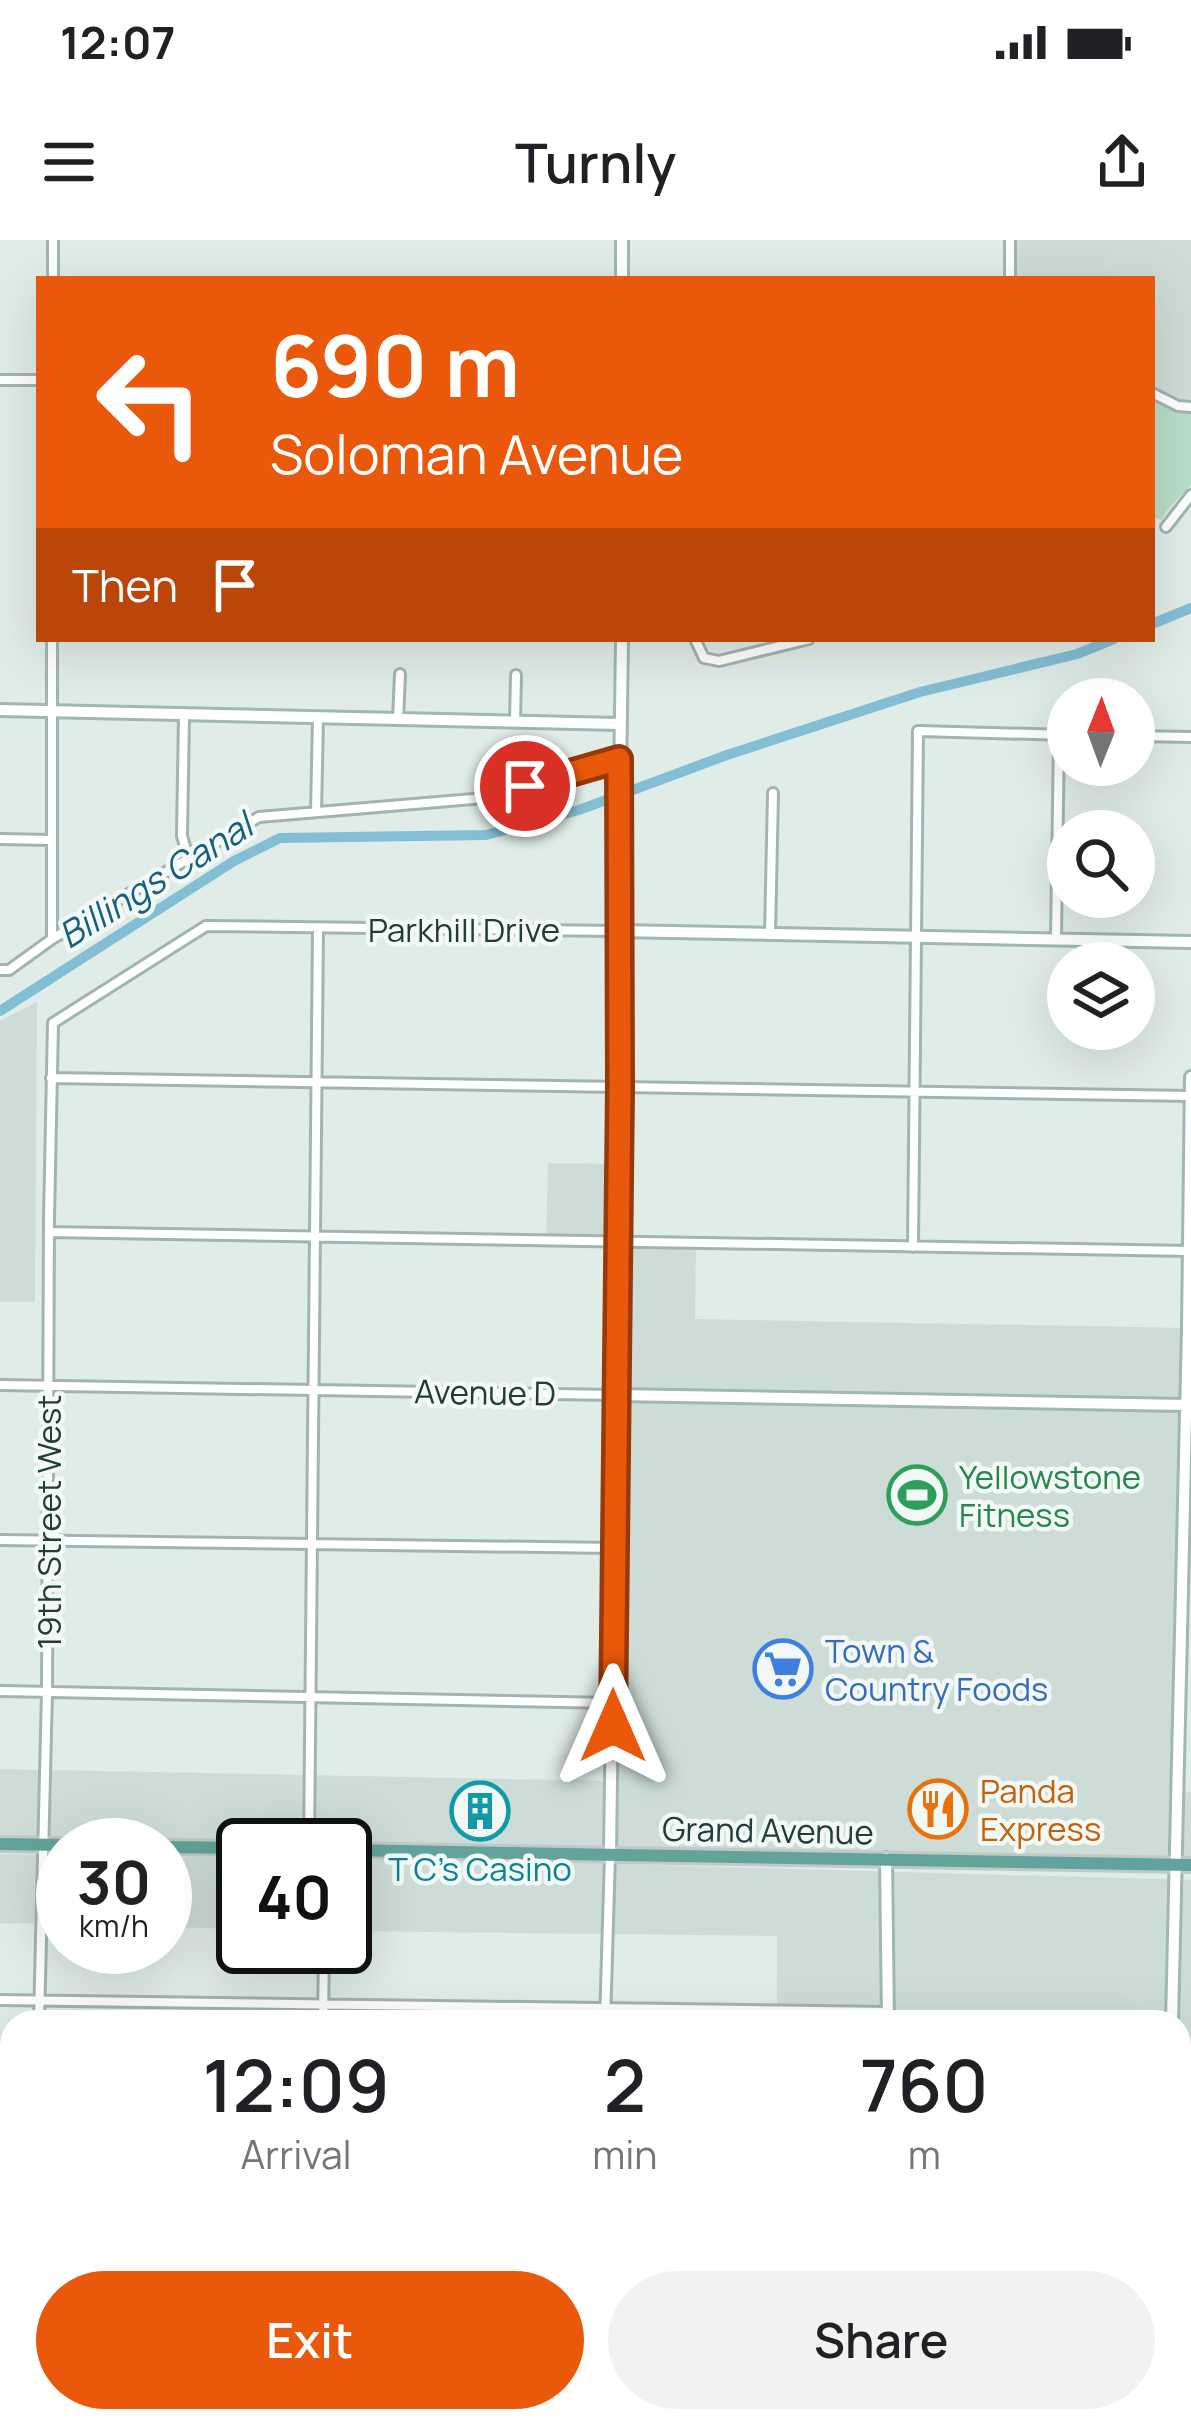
<!DOCTYPE html>
<html lang="en">
<head>
<meta charset="utf-8">
<style>
  body { margin:0; font-family:Manrope,sans-serif; background:#f2f2f2; color:#202124; height:100vh; display:flex; flex-direction:column; font-size:45px; white-space:nowrap }
  * { box-sizing:border-box; margin:0 }
  p { font-size:39px; color:#757577 }
  .icon { flex:none; width:66px; height:66px; fill:none; stroke:currentColor; stroke-width:2; stroke-linecap:round; stroke-linejoin:round }
  .map { position:relative; flex:1; overflow:hidden }
  .panel { position:absolute; left:0px; top:1770px; width:1191px; height:423px; display:flex; flex-direction:column; background:#fff; border-radius:36px 36px 0 0; box-shadow:0 12px 48px #0002 }
  .panel>* { flex:none }
  .hud { position:absolute; left:36px; top:36px; width:1119px; height:366px; border-radius:0px; box-shadow:0 12px 48px #0002; background:#ea580c; color:#fff; overflow:hidden }
  .needle { width:78px; rotate:1deg }
  .fabs { position:absolute; left:1047px; top:438px; display:grid; gap:24px }
  .fabs a { display:grid; place-items:center; width:108px; height:108px; border-radius:50%; background:#fff; box-shadow:0 12px 48px #0002; font-size:60px }
  .speed { position:absolute; left:36px; top:1578px; display:flex; gap:24px; font-size:60px; font-weight:700; text-align:center }
  .speed>* { display:grid; place-content:center; width:156px; height:156px; border-radius:50%; background:#fff; box-shadow:0 12px 48px #0002; line-height:1 }
  .speed small { font-size:30px; font-weight:400 }
  .speed .limit { border:6px solid #111; border-radius:18px; background:#fff; color:#111 }
  .pin { position:absolute; display:grid; place-items:center; width:102px; height:102px; color:#fff; margin:-51px; border:6px solid #fff; border-radius:50%; box-shadow:0 3px 12px #0007 }
  .me { position:absolute; width:132px; margin:-66px; rotate:0deg; stroke-linejoin:round; filter:drop-shadow(0 0 9px #0008) }
  .turn { display:flex; align-items:center; gap:42px; height:252px; padding:0 36px; font-size:54px }
  .turn .icon { width:156px; height:156px; stroke-width:2.5 }
  .turn b { display:block; font-size:84px; line-height:102px }
  .then { display:flex; align-items:center; height:114px; padding:0 36px; background:#0003; gap:24px; font-size:45px }
  .eta { display:flex; justify-content:space-evenly; align-items:center; height:204px; text-align:center }
  .eta b { font-size:72px; font-weight:600; line-height:84px }
  .button { display:flex; gap:24px; margin-top:auto; padding:24px 36px }
  .button a { flex:1; height:138px; border-radius:72px; background:#ea580c; color:#fff; font-size:48px; font-weight:600; line-height:138px; text-align:center }
  .button a+a { background:#f2f2f2; color:#202124 }
  .status { display:flex; justify-content:space-between; align-items:center; height:84px; padding:0 60px; background:#fff; direction:ltr }
  .status svg { height:33px; fill:currentColor }
  header { display:flex; justify-content:space-between; align-items:center; height:156px; padding:0 36px; background:#fff; font-size:54px; font-weight:600 }
  .map>svg:first-child { display:block }
</style>
</head>
<body>
<div class="status"><b>12:07</b><svg viewBox="0 0 49 12"><path d="M0 12V9h3v3zM5 12V6h3v6zM10 12V3h3v9zM15 12V0h3v12zM26 1h20v11H26zM47 4h2v5h-2z"/></svg></div>
<header><svg class="icon" aria-label="menu" viewBox="0 0 24 24"><path d="M4 6h16M4 12h16M4 18h16"/></svg>Turnly<svg class="icon" aria-label="share" viewBox="0 0 24 24"><path d="M12 15V3M7 8l5-5 5 5M5 13v7h14v-7"/></svg></header>
<div class="map">
<svg width="1191" height="2192" viewBox="0 0 1191 2192">
  <rect width="100%" height="100%" fill="#e0ece8"/>
  <!-- built -->
  <path fill="#cedcd7" d="M1010,0H1191V167L1152,153V39H1010Z
    M37,762L35,1062H0V781Z
    M548,923L619,924L618,1002L696,1004L695,1079L1188,1088L1179,1551L1191,1552V1625L345,1605L0,1604V1529L612,1541L617,1003L546,1001Z
    M0,1614L63,1615V1684L0,1683Z
    M165,1616L243,1618V1689L165,1687Z
    M345,1619L582,1623L1191,1640V1896H1179V1782H746V1770H777V1696L345,1691Z"/>
  <!-- green -->
  <path fill="#b7dec7" d="M1152,158L1179,171H1191V245L1167,270L1162,280L1152,277Z"/>
  <g fill="none" stroke-linecap="round" stroke-linejoin="round">
    <!-- canal -->
    <path stroke="#84bed4" stroke-width="10" d="M1152,384L1191,368
      M0,771L234,621L280,598L486,595L579,570L727,515L920,452L1077,414L1114,399"/>
    <!-- street casing -->
    <g stroke="#a3b4b0" stroke-width="14">
      <path id="street" d="M53,0V39
        M1010,39V0
        M0,140H39
        M1152,153L1178,166L1191,167
        M1166,287L1191,255
        M52,399V698
        M695,399L704,418L719,421L809,399
        M184,475L182,596L188,617
        M398,479L400,434
        M515,482L516,435
        M1134,496L1191,497
        M316,572L318,478
        M0,599L51,600
        M770,694L773,553
        M1056,699L1059,495
        M0,730H9L52,699L259,577L485,558L619,519
        M51,838L1191,856
        M49,992L1190,1011
        M913,1007L918,491L1068,495
        M0,1145L616,1155
        M0,1300L614,1308
        M0,1451L613,1463
        M309,1605L318,689
        M0,1760L888,1772
        M39,1782L47,1452L49,978L53,783L206,686L618,691
        M323,1782L324,1707
        M605,1782L610,1615
        M0,1876L12,1877
        M1179,1940H1191
        M0,1948H12
        M1189,2147L1191,1974
        M318,2192V2181
        M596,2192V2181"/>
    </g>
    <!-- secondary casing -->
    <g stroke="#9eb8b2" stroke-width="16">
      <path id="secondary" d="M622,39V0
        M0,470L620,484
        M618,691L1191,702
        M616,1155L1185,1165
        M610,1615L620,848L618,691L622,399
        M886,1618L888,1782
        M1172,1782L1188,1088L1191,837
        M0,2147H12
        M1179,2163H1191
        M34,2192L35,2181
        M881,2192V2181
        M1163,2192V2181"/>
    </g>
    <!-- primary casing -->
    <g stroke="#c1c9c8" stroke-width="18">
      <path id="primary" d="M0,1604L63,1605
        M165,1607L243,1608
        M345,1610L1191,1625"/>
    </g>
    <!-- street -->
    <use href="#street" stroke="#fff" stroke-width="8"/>
    <!-- secondary -->
    <use href="#secondary" stroke="#fff" stroke-width="10"/>
    <!-- primary -->
    <use href="#primary" stroke="#62a49b" stroke-width="12"/>
  </g>
  <g fill="none" stroke-linecap="round" stroke-linejoin="round">
    <!-- route casing -->
    <g stroke="#983908" stroke-width="30">
      <path id="route" d="M525,546L619,519L620,848L613,1486"/>
    </g>
    <!-- route -->
    <use href="#route" stroke="#ea580c" stroke-width="21"/>
  </g>
  <!-- icons -->
  <defs>
    <g id="stadium-ring" transform="scale(3)"><circle r="9.5" fill="#f1f8f5" stroke="#2e9e5b" stroke-width="1.5"/><path d="M0-5a6.5 5 0 1 0 0 10a6.5 5 0 1 0 0-10ZM-3.5-1.8h7v3.6h-7Z" fill="#2e9e5b"/></g>
    <g id="supermarket-ring" transform="scale(3)"><circle r="9.5" fill="#f1f8f5" stroke="#3f7fe0" stroke-width="1.5"/><path d="M-6-5.5h2.5l.6 2H6L4.5 2H-2.5L-4.4-4H-6ZM-1.5 3.2a1.3 1.3 0 1 0 .1 0ZM3 3.2a1.3 1.3 0 1 0 .1 0Z" fill="#3f7fe0"/></g>
    <g id="restaurant-ring" transform="scale(3)"><circle r="9.5" fill="#f1f8f5" stroke="#e8710a" stroke-width="1.5"/><path d="M-5-6h1v4h1v-4h1v4h1v-4h1v5L-1.5 .5V6h-2V.5L-5-1ZM5-6V6H3V1.5H1.5Q1.5-4 5-6Z" fill="#e8710a"/></g>
    <g id="building-ring" transform="scale(3)"><circle r="9.5" fill="#f1f8f5" stroke="#0f9aa8" stroke-width="1.5"/><path d="M-4-6H4V6H1V3H-1V6H-4ZM-2.5-4.3h1.7v1.8h-1.7ZM.8-4.3h1.7v1.8H.8ZM-2.5-1h1.7V.8h-1.7ZM.8-1h1.7V.8H.8Z" fill="#0f9aa8"/></g>
  </defs>
  <g fill-rule="evenodd">
    <use href="#stadium-ring" x="917" y="1255"/>
    <use href="#supermarket-ring" x="783" y="1429"/>
    <use href="#restaurant-ring" x="938" y="1569"/>
    <use href="#building-ring" x="480" y="1571"/>
  </g>
  <g text-anchor="middle" dominant-baseline="central" stroke-width="9" stroke-linejoin="round" paint-order="stroke">
    <!-- street labels -->
    <g font-size="33" fill="#203d39" stroke="#f1f8f5">
      <text x="464" y="689">Parkhill Drive</text>
      <text transform="translate(485 1152) rotate(1)">Avenue D</text>
      <text transform="translate(48 1282) rotate(-90)">19th Street West</text>
      <text transform="translate(768 1590) rotate(1)">Grand Avenue</text>
    </g>
    <!-- leisure labels -->
    <g font-size="33" fill="#27864d" stroke="#f1f8f5" text-anchor="start">
      <text x="959" y="1236">Yellowstone<tspan x="959" dy="38">Fitness</tspan></text>
    </g>
    <!-- shop labels -->
    <g font-size="33" fill="#366cbe" stroke="#f1f8f5" text-anchor="start">
      <text x="825" y="1410">Town &amp;<tspan x="825" dy="38">Country Foods</tspan></text>
    </g>
    <!-- food labels -->
    <g font-size="33" fill="#c56008" stroke="#f1f8f5" text-anchor="start">
      <text x="980" y="1550">Panda<tspan x="980" dy="38">Express</tspan></text>
    </g>
    <!-- culture labels -->
    <g font-size="33" fill="#0d838f" stroke="#f1f8f5">
      <text x="480" y="1628">T C's Casino</text>
    </g>
    <!-- water labels -->
    <g font-size="36" font-style="italic" fill="#175f7c" stroke="#f1f8f5">
      <text transform="translate(155 640) rotate(-32)">Billings Canal</text>
    </g>
  </g>
</svg>
<div class="fabs">
<a><svg class="needle" viewBox="-14 -14 28 28"><path d="M0-13l5 13h-10z" fill="#e53935"/><path d="M0 13l5-13h-10z" fill="#757577"/></svg></a>
<a><svg class="icon" aria-label="search" viewBox="0 0 24 24"><circle cx="10" cy="10" r="6"/><path d="M15 15l6 6"/></svg></a>
<a><svg class="icon" aria-label="layers" viewBox="0 0 24 24"><path d="M12 4l9 5-9 5-9-5zM3 14l9 5 9-5"/></svg></a>
</div>
<div class="speed"><div>30<small>km/h</small></div><div class="limit">40</div></div>
<div class="pin" style="left:525px;top:546px;background:#d93025"><svg class="icon" aria-label="arrive" viewBox="0 0 24 24"><path d="M6 21V4h12l-3 4 3 4H6"/></svg></div>
<svg class="me" style="left:613px;top:1486px" viewBox="-20 -20 40 40"><path d="M0-17L14 15 0 8-14 15z" fill="#ea580c" stroke="#fff" stroke-width="4"/></svg>
<div class="hud">
<div class="turn"><svg class="icon" aria-label="left" viewBox="0 0 24 24"><path d="M17 20v-9H6M10 6l-5 5 5 5"/></svg><div><b>690 m</b>Soloman Avenue</div></div>
<div class="then">Then<svg class="icon" aria-label="arrive" viewBox="0 0 24 24"><path d="M6 21V4h12l-3 4 3 4H6"/></svg></div>
</div>
<section class="panel">
<div class="eta">
<div><b>12:09</b><p>Arrival</p></div>
<div><b>2</b><p>min</p></div>
<div><b>760</b><p>m</p></div>
</div>
<div class="button"><a>Exit</a><a>Share</a></div>
</section>
</div>
</body>
</html>
